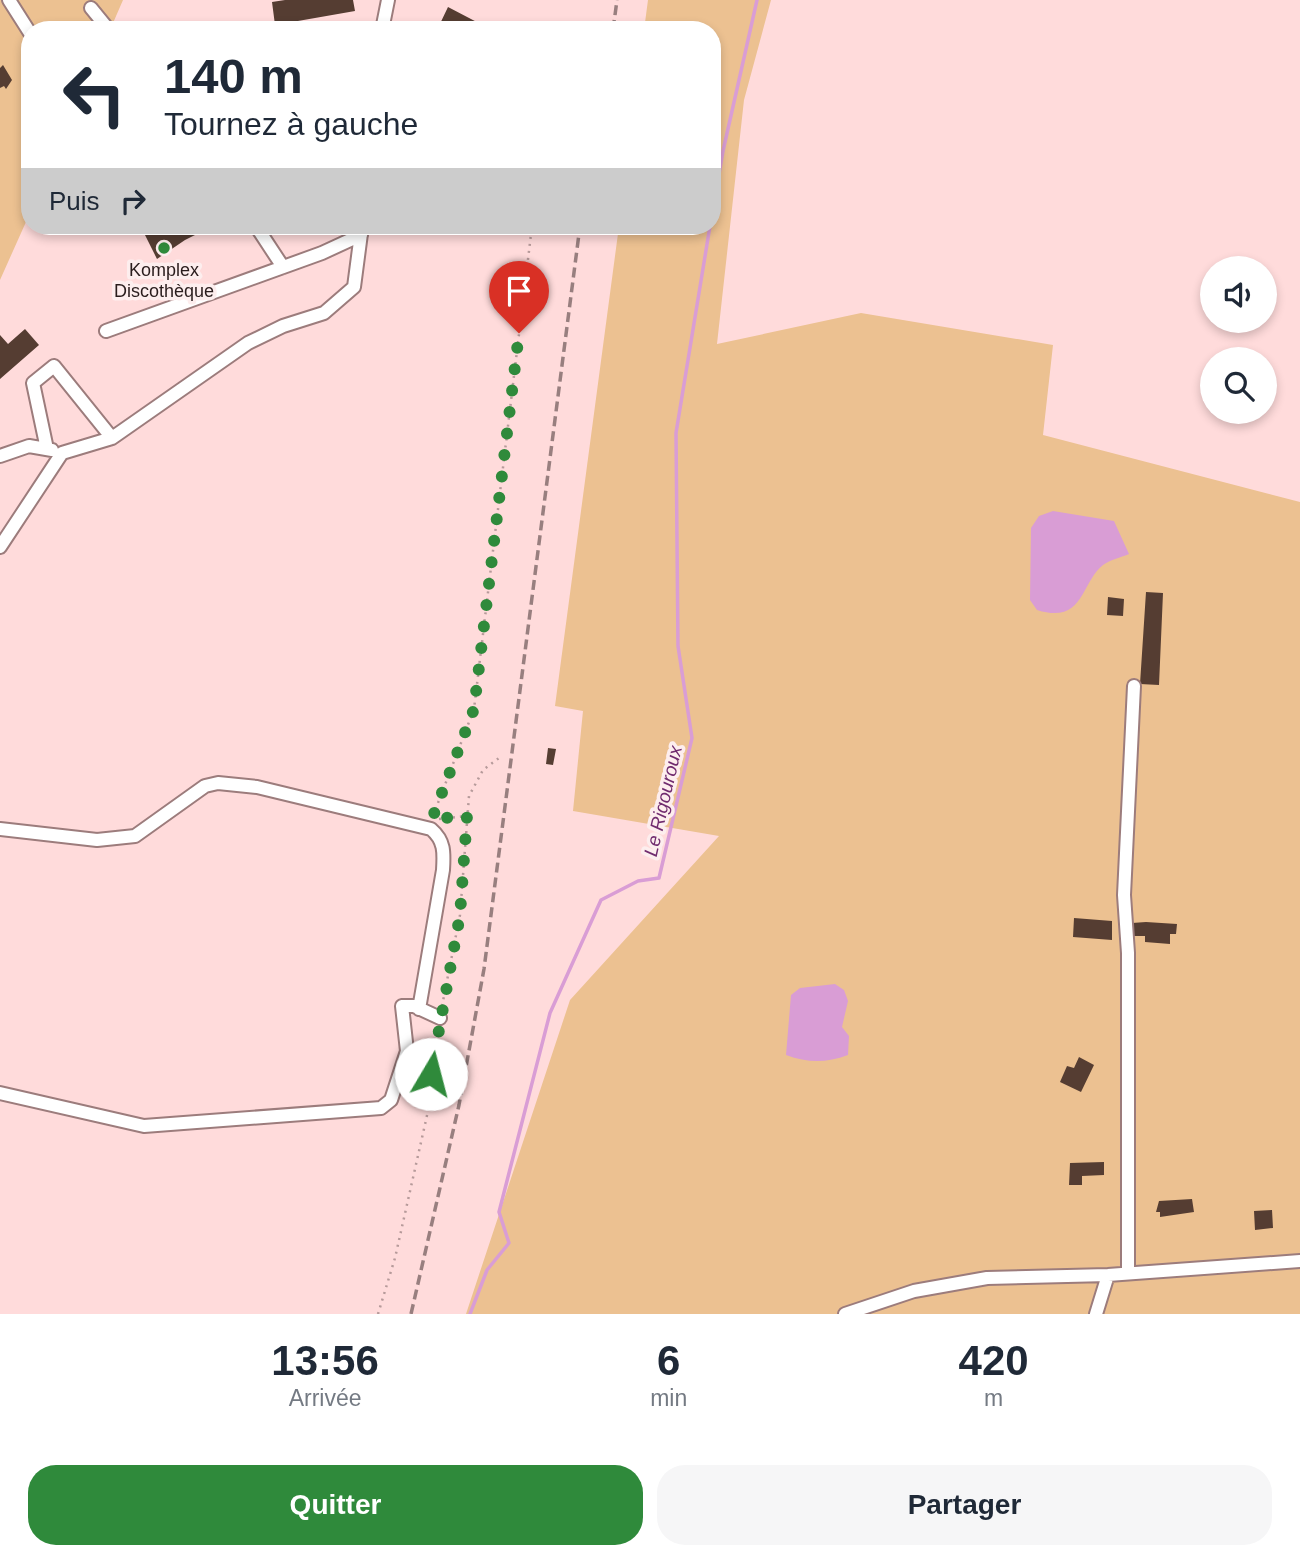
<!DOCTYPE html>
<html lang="fr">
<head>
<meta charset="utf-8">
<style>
  body { margin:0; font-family:Helvetica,sans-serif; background:#f6f6f7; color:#1f2937; height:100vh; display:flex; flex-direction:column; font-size:26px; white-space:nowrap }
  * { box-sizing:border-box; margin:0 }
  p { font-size:23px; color:#747a83 }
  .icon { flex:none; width:38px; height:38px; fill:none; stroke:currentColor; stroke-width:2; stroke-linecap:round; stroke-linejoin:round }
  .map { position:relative; height:1314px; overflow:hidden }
  .details { display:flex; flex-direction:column; background:#fff; flex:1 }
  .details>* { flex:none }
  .guide { position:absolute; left:21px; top:21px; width:700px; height:214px; border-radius:28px; box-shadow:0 4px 10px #0003; background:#fff; color:#1f2937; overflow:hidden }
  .tools { position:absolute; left:1200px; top:256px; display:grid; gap:14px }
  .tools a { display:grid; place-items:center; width:77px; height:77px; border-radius:50%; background:#fff; box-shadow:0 4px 10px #0003; font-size:35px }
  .pin { position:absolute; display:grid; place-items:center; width:60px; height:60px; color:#fff; margin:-72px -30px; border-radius:50% 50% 50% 0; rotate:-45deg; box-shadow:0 0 7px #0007 }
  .pin .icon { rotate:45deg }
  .me { position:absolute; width:77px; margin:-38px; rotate:8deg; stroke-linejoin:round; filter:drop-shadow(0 0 5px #0008) }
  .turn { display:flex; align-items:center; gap:24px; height:147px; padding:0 28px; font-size:32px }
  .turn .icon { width:91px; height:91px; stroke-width:2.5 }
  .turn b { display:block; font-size:49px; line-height:60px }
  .then { display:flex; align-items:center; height:66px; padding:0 28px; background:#0003; gap:14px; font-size:26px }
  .eta { display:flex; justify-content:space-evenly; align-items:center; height:119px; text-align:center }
  .eta b { font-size:42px; font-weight:800; line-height:49px }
  .action { display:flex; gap:14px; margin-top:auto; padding:14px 28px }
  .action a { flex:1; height:80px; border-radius:28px; background:#2f8a3b; color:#fff; font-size:28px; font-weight:800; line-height:80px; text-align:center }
  .action a+a { background:#f6f6f7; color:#1f2937 }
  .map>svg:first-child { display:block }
</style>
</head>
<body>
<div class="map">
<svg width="1300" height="1314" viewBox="0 0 1300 1314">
  <rect width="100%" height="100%" fill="#ffdbdb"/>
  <!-- green -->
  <path fill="#ecc191" d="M0,0H123L110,30H30V213L0,280Z
    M648,0H771L744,100L717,344L861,313L1053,345L1043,435L1300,502V1314H466L570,1000L719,836L573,811L583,711L555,706L619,226H712V30H644Z"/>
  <!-- water -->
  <path fill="#d99dd5" d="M1053,511L1114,521L1129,554C1122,557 1110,560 1103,565C1081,582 1084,625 1037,610L1030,600L1031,528L1039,516Z
    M835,984L844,990L848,1001L842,1027L849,1036L848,1055C826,1063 808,1063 786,1055L791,995L800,988Z"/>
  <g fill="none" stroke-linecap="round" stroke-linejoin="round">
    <!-- stream -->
    <path stroke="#d99dd5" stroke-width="3.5" d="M712,215L723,151L757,0
      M470,1314L487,1270L509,1243L499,1212L550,1013L601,900L638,881L659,878L692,738L678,646L676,433L710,226"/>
  </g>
  <!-- building -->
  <path fill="#553d32" d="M285,0H353L355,11L275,25L272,2Z
    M448,7L492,30H437Z
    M3,65L12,80L6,89L4,86L0,88V68Z
    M144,226H213L185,240L157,259L143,231L145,228Z
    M25,329L39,345L0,379V335L8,344Z
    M1146,592L1163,593L1159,685L1140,684Z
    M1108,597L1124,599L1123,616L1107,615Z
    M548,748L556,749L553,765L546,764Z
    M1074,918L1112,921V940L1073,937Z
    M1146,922L1177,924L1176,934H1170V944L1145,942V936H1131L1132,923Z
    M1079,1057L1094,1065L1081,1092L1060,1082L1067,1066L1074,1068Z
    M1104,1162V1175L1082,1176V1185H1069L1070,1163Z
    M1192,1199L1194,1212L1160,1217V1212H1156L1159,1201Z
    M1272,1210L1273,1228L1255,1230L1254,1211Z"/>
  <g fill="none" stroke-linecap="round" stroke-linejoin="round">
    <!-- minor casing -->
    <g stroke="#9c7c7c" stroke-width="16">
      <path id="minor" d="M9,0L30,33
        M91,8L109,30
        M382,30L388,0
        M256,226L283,267
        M106,331L322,253L361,235
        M47,449L33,383L54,366L112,438
        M0,456L29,446L52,450
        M0,547L62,453L112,438L248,343L283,326L324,313L354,287L362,226
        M0,829L97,840L135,836L205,786L218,783L257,787L431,829C445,841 444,853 443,870L419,1009
        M0,1093L144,1126L381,1108L391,1100L407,1051L402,1006H414L440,1018
        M1128,1273V953L1124,895L1134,686
        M845,1314L914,1291L987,1278L1108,1275L1300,1261
        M1096,1314L1108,1275"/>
    </g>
    <!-- path -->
    <path stroke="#b69a9a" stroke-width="2.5" stroke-dasharray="2 5" stroke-linecap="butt" d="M433,816L474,709L532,226
      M439,819L467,816
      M442,1006L460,915L469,796L483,770L499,758
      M378,1314L395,1258L428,1111L432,1055L437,1030"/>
    <!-- minor -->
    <use href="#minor" stroke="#fff" stroke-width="12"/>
    <!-- rail -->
    <path stroke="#987f7f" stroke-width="3.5" stroke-dasharray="10 5" stroke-linecap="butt" d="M613,30L617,0
      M411,1314L459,1105L484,969L580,226"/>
  </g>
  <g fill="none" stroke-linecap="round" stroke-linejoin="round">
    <!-- route -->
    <path stroke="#2f8a3b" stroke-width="12" stroke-dasharray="0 21.6" d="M431,1074L460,915L467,816L432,819L474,709L519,333"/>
  </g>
  <!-- markers -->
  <circle fill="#2f8a3b" stroke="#fdeeee" stroke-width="2.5" cx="164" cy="248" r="7"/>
  <g text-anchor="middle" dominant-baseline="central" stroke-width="7" stroke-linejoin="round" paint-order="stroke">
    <!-- poi labels -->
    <g font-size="18" fill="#2a1d1d" stroke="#fdeeee">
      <text x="164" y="270">Komplex<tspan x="164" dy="21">Discothèque</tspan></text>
    </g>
    <!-- water labels -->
    <g font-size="19" font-style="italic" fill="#712c6f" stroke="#fdeeee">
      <text transform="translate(663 801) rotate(-77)">Le Rigouroux</text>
    </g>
  </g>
</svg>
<div class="tools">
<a><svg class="icon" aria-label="sound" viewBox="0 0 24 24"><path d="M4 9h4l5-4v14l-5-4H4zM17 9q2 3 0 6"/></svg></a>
<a><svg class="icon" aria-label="search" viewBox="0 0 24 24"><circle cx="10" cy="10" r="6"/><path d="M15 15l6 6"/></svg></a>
</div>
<div class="pin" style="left:519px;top:333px;background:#d93025"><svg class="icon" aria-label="arrive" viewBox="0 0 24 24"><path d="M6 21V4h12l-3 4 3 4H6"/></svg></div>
<svg class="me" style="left:431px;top:1074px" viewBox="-20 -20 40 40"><circle r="19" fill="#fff"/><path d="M0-13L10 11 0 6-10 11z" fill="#2f8a3b"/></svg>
<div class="guide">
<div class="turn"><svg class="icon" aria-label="left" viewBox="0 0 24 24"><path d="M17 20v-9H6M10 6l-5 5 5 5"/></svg><div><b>140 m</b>Tournez à gauche</div></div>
<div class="then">Puis<svg class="icon" aria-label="right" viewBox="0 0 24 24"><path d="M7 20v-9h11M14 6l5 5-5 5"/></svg></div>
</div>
</div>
<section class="details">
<div class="eta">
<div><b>13:56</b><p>Arrivée</p></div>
<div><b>6</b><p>min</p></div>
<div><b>420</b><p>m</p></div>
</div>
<div class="action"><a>Quitter</a><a>Partager</a></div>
</section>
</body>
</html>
